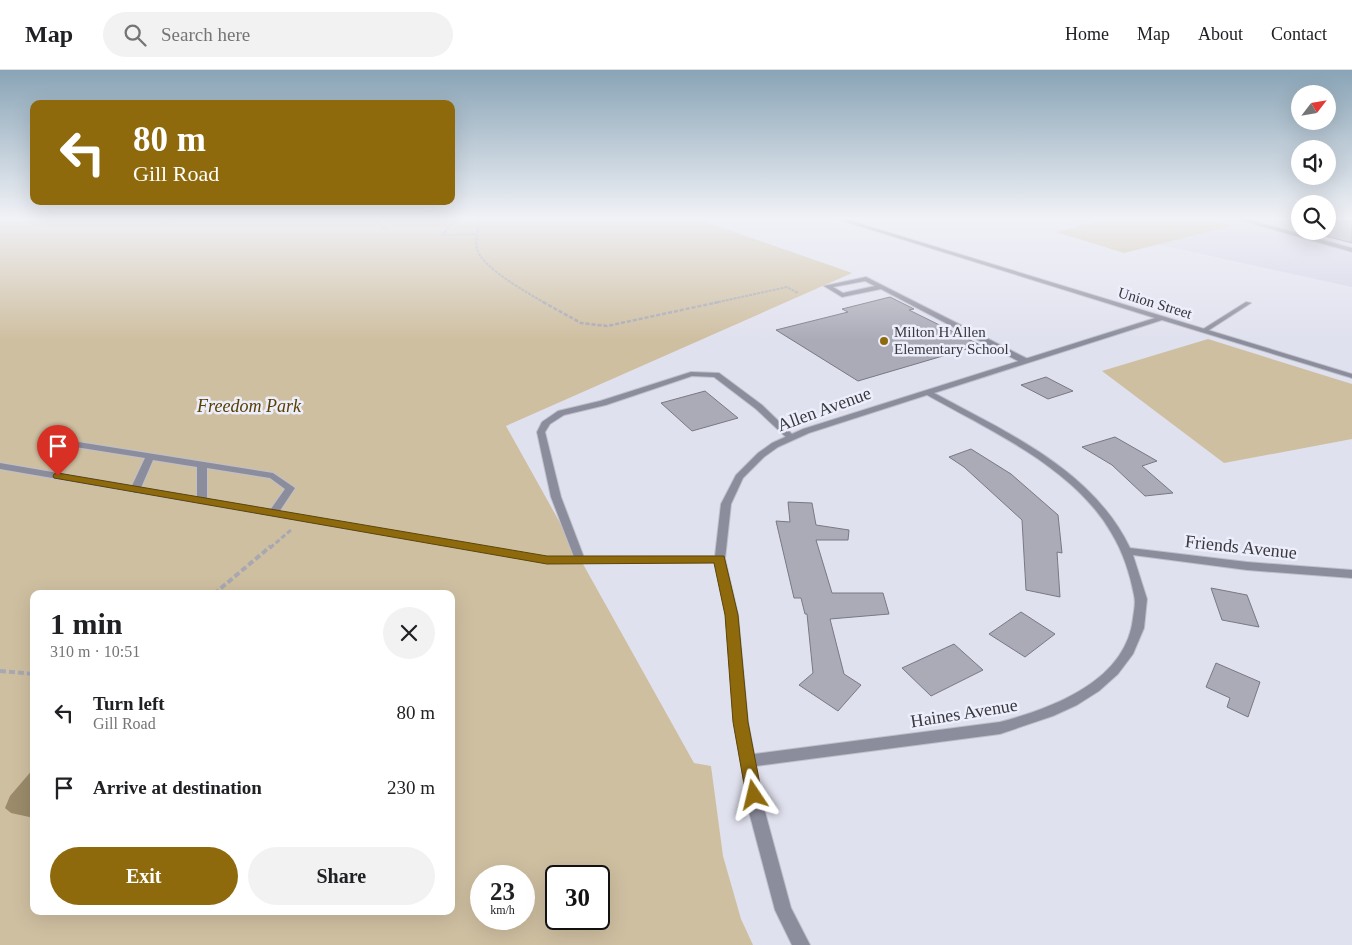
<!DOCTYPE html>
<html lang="en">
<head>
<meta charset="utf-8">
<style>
  body { margin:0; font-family:Georgia,serif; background:#f2f2f2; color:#202124; height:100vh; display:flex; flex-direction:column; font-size:19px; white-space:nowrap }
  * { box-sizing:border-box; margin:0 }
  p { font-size:16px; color:#757577 }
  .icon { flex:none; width:28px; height:28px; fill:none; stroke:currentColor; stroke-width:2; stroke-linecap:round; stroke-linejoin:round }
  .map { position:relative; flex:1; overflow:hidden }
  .details { position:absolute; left:30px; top:520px; width:425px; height:325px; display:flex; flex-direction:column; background:#fff; border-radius:10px; box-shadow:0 5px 20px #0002 }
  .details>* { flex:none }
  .top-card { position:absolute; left:30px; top:30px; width:425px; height:105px; border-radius:10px; box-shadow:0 5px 20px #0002; background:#8e6a0d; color:#fff; overflow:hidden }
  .needle { width:32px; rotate:59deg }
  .controls { position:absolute; left:1291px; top:15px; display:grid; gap:10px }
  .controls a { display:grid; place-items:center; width:45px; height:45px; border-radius:50%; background:#fff; box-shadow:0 5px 20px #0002; font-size:25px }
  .speed { position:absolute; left:470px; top:795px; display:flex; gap:10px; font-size:25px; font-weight:700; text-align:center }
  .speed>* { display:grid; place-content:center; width:65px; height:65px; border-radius:50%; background:#fff; box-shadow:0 5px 20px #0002; line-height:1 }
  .speed small { font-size:12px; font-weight:400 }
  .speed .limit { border:2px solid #111; border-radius:8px; background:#fff; color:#111 }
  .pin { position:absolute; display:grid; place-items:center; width:42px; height:42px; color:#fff; margin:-51px -21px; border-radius:50% 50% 50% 0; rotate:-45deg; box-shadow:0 0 5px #0007 }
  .pin .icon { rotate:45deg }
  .me { position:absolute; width:55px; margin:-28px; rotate:350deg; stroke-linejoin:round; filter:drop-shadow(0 0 4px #0008) }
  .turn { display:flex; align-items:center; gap:18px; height:105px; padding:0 20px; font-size:22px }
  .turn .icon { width:65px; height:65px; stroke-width:2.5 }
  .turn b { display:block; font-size:35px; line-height:42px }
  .round { display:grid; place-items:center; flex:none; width:52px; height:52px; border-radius:26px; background:#f2f2f2 }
  .headline { display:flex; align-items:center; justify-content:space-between; height:85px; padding:0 20px }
  h1 { font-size:30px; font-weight:700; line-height:38px }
  .primary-button { display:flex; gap:10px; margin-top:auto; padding:10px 20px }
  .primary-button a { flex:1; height:58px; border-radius:30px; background:#8e6a0d; color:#fff; font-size:20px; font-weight:700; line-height:58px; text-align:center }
  .primary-button a+a { background:#f2f2f2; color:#202124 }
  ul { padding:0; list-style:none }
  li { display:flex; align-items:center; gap:15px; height:75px; padding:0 20px }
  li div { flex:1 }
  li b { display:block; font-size:19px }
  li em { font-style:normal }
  header { display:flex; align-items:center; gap:30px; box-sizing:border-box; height:70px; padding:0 25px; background:#fff; border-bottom:1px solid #e0e0e0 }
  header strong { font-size:24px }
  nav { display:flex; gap:28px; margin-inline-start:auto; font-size:18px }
  .search { width:350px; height:45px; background:#f2f2f2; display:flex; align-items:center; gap:12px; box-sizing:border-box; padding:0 18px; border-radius:28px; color:#757577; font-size:19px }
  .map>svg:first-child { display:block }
</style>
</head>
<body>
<header>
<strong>Map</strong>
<div class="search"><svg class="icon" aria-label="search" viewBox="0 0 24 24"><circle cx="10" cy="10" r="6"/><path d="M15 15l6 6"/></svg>Search here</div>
<nav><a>Home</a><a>Map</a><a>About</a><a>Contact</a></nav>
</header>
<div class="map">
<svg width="1352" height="875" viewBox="0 0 1352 875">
  <rect width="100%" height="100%" fill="#e0e1ee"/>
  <!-- built -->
  <path fill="#d2d3e6" d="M1079,148H1300V161H1328V148H1352V217L1066,154Z"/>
  <!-- green -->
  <path fill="#cfbfa1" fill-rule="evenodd" d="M0,148H695L852,203L506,356L694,693L711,696L723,786L741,849L753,875H0ZM34,524H451V841H34ZM481,806H524V849H481ZM556,806H599V849H556Z
    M1111,148H1201L1232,156L1124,183L1056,162Z
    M1208,269L1352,314V369L1224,393L1102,301Z"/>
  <!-- water -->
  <path fill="#9b8b6b" d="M34,698V748L11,743L5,738L10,726Z"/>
  <!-- building -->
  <path fill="#aaabb7" stroke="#787984" d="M1336,148H1352V173L1307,161H1328V150Z
    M890,227L914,239L909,240L980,275L858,311L776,260L848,242L842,239Z
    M1046,307L1073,321L1048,329L1021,315Z
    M705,321L738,348L692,361L661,333Z
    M1115,367L1157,391L1142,396L1173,423L1145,426L1112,395L1082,377Z
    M971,379L1011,404L1058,445L1062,483L1057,482L1060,527L1026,520L1022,450L964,397L949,387Z
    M788,432L812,433L816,455L849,460L848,470H816L832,523H883L889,544L830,549L844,604L861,615L838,641L799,615L813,603L807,544H805L801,528H794L776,451L790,452Z
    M1211,518L1247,525L1259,557L1222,550Z
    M1021,542L1055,564L1025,587L989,564Z
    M954,574L983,600L931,626L902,598Z
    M1216,593L1260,612L1248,647L1227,637L1230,628L1206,617Z"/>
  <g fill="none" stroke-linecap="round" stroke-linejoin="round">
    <!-- lane casing -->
    <g stroke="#bebfcb" stroke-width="2">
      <path id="lane" d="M1232,148L1248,150L1249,148H1253L1254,151L1352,178V182Z
        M866,207L1028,289L1029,291L1025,293H1022L881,219L842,227L824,216ZM865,211L875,216L843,223L833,217Z
        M1246,232L1251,233L1206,262L1200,261Z
        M691,302L719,303L762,335L795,367L794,369H788L756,339L714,307L692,306L606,335L564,345L550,354L545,362L561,427L585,490L584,492H576L551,427L537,362L542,352L558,341L600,331Z
        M53,368L273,403L295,418L277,445L273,446L268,443L285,419L270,408L207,398V431L202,434L197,431V397L153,390L140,420L135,423L130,420L145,388L50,373L49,371L50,369Z"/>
    </g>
    <!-- street casing -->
    <g stroke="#bebfcb" stroke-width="2">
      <path id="street" d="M834,148H841L1352,304V308L1162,250L934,323C1006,362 1093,400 1130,478L1247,492L1352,500V508L1247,500L1133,485L1147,529L1144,558L1133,584L1118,604L1099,621L1077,635L1053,646L1000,664L756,696L765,742L791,838L810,875H792L775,840L749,742L734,652L726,545L715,492L547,493L0,399V393L547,487L715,486L721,434L736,405L758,383L772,373L803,359L1155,248ZM927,325C991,361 1075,398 1112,464C1123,482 1130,504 1134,525C1136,533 1134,540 1133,548C1126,611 1053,638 1000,652L754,684L748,652L738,545L725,489L731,434L743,408L764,387L778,377L809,363Z"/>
    </g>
    <!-- path-far3 -->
    <path stroke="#a7a8b2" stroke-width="2" stroke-dasharray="3 1" stroke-linecap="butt" d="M374,148L385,160
      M457,148L442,165L476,164
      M480,148C480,158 474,169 477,179C482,198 528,223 545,233
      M164,153L183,148
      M714,233L787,217L798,223"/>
    <!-- path-far2 -->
    <path stroke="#a7a8b2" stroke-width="2.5" stroke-dasharray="4 2" stroke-linecap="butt" d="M543,232L581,253L607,256L719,232"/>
    <!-- path-far1 -->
    <path stroke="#a7a8b2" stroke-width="3" stroke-dasharray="5 2.5" stroke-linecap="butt" d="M270,478L292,459"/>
    <!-- path -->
    <path stroke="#a7a8b2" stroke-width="4" stroke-dasharray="6 3" stroke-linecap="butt" d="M214,524L271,476
      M0,601L34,604"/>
    <!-- lane -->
    <use href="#lane" fill="#8c8d9c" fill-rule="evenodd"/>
    <!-- street -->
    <use href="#street" fill="#8c8d9c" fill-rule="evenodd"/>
  </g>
  <!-- sky -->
  <linearGradient id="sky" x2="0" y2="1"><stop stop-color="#89a4b6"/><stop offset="0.55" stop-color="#f1f2f7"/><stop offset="1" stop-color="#f1f2f7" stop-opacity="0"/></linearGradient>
  <rect width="1352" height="270" fill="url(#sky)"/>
  <!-- route -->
  <path fill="#8e6a0d" stroke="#5c4508" d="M58,403L547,486H724L738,545L748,652L762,725L760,730L754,733L748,730L746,725L733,652L725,545L714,493L547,494L54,408L53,406L54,404Z"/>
  <!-- markers -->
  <circle fill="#8e6a0d" stroke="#edeefb" stroke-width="2" cx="884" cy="271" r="5"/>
  <g text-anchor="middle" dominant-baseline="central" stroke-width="5" stroke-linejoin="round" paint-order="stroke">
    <!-- far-street labels -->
    <g font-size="15" fill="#38383d" stroke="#edeefb">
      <text transform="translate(1155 233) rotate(17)">Union Street</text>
    </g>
    <!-- far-poi labels -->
    <g font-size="15" fill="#38383d" stroke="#edeefb" text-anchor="start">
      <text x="894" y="262">Milton H Allen<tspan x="894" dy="17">Elementary School</tspan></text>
    </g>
    <!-- park labels -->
    <g font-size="18" font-style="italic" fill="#584001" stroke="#edeefb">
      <text x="249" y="336">Freedom Park</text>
    </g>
    <!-- street labels -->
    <g font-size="18" fill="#38383d" stroke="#edeefb">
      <text transform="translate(824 339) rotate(-20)">Allen Avenue</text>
      <text transform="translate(1241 477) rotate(6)">Friends Avenue</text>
      <text transform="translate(964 643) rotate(-9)">Haines Avenue</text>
    </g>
  </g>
</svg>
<div class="controls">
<a><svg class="needle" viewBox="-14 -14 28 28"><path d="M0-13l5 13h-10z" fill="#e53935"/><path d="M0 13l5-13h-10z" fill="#757577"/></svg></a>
<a><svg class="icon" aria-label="sound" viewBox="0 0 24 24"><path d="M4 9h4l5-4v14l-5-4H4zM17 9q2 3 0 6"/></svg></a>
<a><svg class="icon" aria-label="search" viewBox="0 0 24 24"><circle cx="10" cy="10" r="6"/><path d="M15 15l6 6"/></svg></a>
</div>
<div class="speed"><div>23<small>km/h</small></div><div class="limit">30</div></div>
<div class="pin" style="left:58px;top:406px;background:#d93025"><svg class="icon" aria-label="arrive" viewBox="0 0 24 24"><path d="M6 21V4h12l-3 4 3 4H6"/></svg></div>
<svg class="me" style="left:754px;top:725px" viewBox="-20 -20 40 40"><path d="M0-17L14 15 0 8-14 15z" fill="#8e6a0d" stroke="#fff" stroke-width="4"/></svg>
<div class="top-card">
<div class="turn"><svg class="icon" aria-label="left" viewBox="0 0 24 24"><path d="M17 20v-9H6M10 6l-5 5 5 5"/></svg><div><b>80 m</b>Gill Road</div></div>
</div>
<section class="details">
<div class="headline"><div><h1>1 min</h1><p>310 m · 10:51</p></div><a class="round"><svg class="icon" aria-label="close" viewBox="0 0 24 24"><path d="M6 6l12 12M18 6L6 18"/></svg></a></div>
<ul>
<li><svg class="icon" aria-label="left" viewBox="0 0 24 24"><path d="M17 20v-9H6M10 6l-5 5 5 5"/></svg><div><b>Turn left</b><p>Gill Road</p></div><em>80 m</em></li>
<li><svg class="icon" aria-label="arrive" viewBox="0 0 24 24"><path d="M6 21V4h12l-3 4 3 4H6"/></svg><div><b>Arrive at destination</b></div><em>230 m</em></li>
</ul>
<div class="primary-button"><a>Exit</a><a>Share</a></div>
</section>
</div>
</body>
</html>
